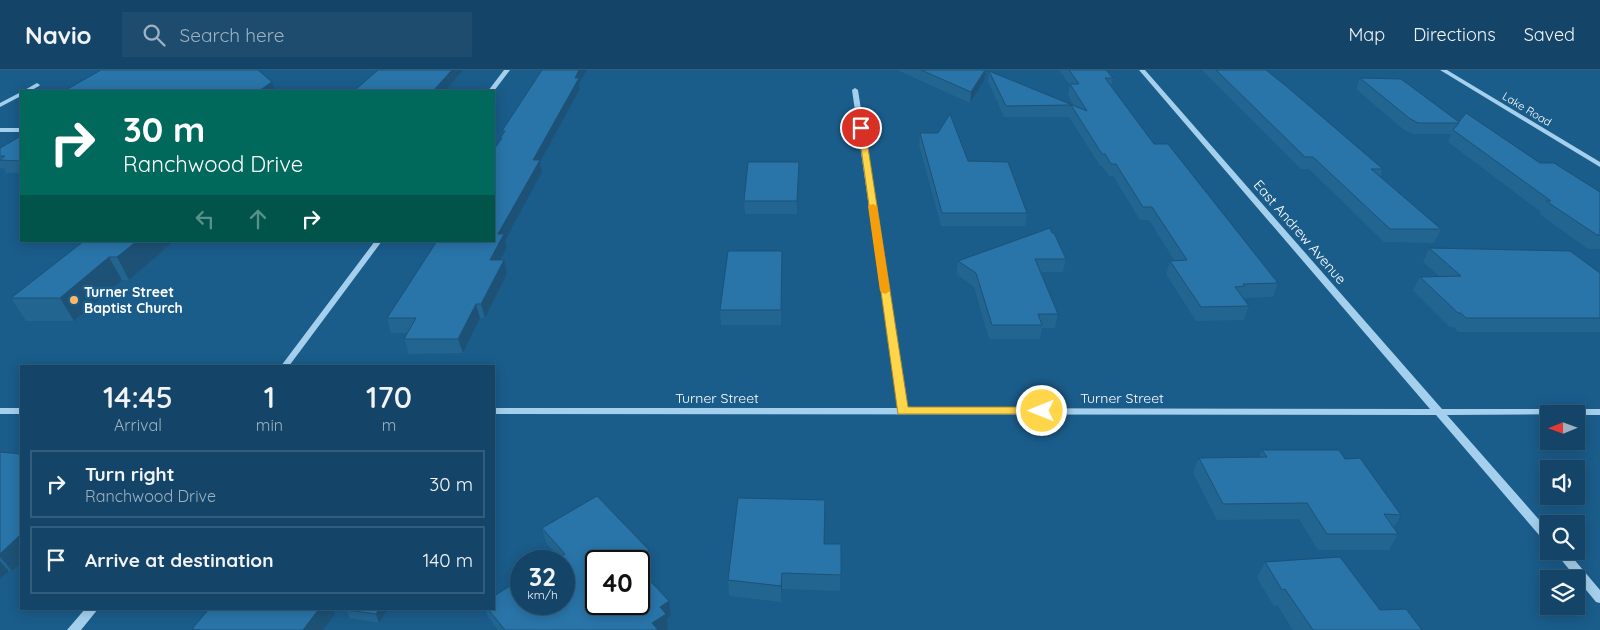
<!DOCTYPE html>
<html lang="en">
<head>
<meta charset="utf-8">
<style>
  body { margin:0; font-family:Quicksand,sans-serif; background:#1d4c6e; color:#f1f3f6; height:100vh; display:flex; flex-direction:column; font-size:19px; white-space:nowrap }
  * { box-sizing:border-box; margin:0 }
  p { font-size:16px; color:#9db1c0 }
  .icon { flex:none; width:28px; height:28px; fill:none; stroke:currentColor; stroke-width:2; stroke-linecap:round; stroke-linejoin:round }
  .map { position:relative; flex:1; overflow:hidden }
  .drawer { position:absolute; left:20px; top:295px; width:475px; height:245px; display:flex; flex-direction:column; background:#144568; border-radius:0px; box-shadow:0 2px 12px #0003,0 0 0 1px #335d7c }
  .drawer>* { flex:none }
  .hud { position:absolute; left:20px; top:20px; width:475px; height:152px; border-radius:0px; box-shadow:0 2px 12px #0003,0 0 0 1px #335d7c; background:#00695c; color:#fff; overflow:hidden }
  .needle { width:32px; rotate:269deg }
  .controls { position:absolute; left:1540px; top:335px; display:grid; gap:10px }
  .controls a { display:grid; place-items:center; width:45px; height:45px; border-radius:0px; background:#144568; box-shadow:0 2px 12px #0003,0 0 0 1px #335d7c; font-size:25px }
  .speed { position:absolute; left:510px; top:480px; display:flex; gap:10px; font-size:25px; font-weight:700; text-align:center }
  .speed>* { display:grid; place-content:center; width:65px; height:65px; border-radius:50%; background:#144568; box-shadow:0 2px 12px #0003,0 0 0 1px #335d7c; line-height:1 }
  .speed small { font-size:12px; font-weight:400 }
  .speed .limit { border:2px solid #111; border-radius:8px; background:#fff; color:#111 }
  .pin { position:absolute; display:grid; place-items:center; width:42px; height:42px; color:#fff; margin:-21px; border:2px solid #fff; border-radius:50%; box-shadow:0 1px 5px #0007 }
  .me { position:absolute; width:55px; margin:-28px; rotate:270deg; stroke-linejoin:round; filter:drop-shadow(0 0 4px #0008) }
  .turn { display:flex; align-items:center; gap:18px; height:105px; padding:0 20px; font-size:22px }
  .turn .icon { width:65px; height:65px; stroke-width:2.5 }
  .turn b { display:block; font-size:35px; line-height:42px }
  .lanes { display:flex; align-items:center; height:48px; padding:0 20px; background:#0003; justify-content:center; gap:25px; direction:ltr }
  .lanes .off { opacity:.35 }
  .eta { display:flex; justify-content:space-evenly; align-items:center; height:85px; text-align:center }
  .eta b { font-size:30px; font-weight:600; line-height:35px }
  ul { padding:0; list-style:none }
  li { display:flex; align-items:center; gap:15px; height:68px; margin:0 10px 8px; padding:0 10px; border:2px solid #335d7c; border-radius:0px }
  li div { flex:1 }
  li b { display:block; font-size:19px }
  li em { font-style:normal }
  header { display:flex; align-items:center; gap:30px; box-sizing:border-box; height:70px; padding:0 25px; background:#144568; border-bottom:1px solid #335d7c }
  header strong { font-size:24px }
  nav { display:flex; gap:28px; margin-inline-start:auto; font-size:18px }
  .search { width:350px; height:45px; background:#1d4c6e; display:flex; align-items:center; gap:12px; box-sizing:border-box; padding:0 18px; border-radius:0px; color:#9db1c0; font-size:19px }
  .map>svg:first-child { display:block }
</style>
</head>
<body>
<header>
<strong>Navio</strong>
<div class="search"><svg class="icon" aria-label="search" viewBox="0 0 24 24"><circle cx="10" cy="10" r="6"/><path d="M15 15l6 6"/></svg>Search here</div>
<nav><a>Map</a><a>Directions</a><a>Saved</a></nav>
</header>
<div class="map">
<svg width="1600" height="560" viewBox="0 0 1600 560">
  <rect width="100%" height="100%" fill="#1a5c8a"/>
  <g fill="none" stroke-linecap="round" stroke-linejoin="round">
    <!-- minor -->
    <path fill="#a5d0ed" fill-rule="evenodd" d="M504,0H510L494,21H488Z
      M1139,0H1145L1442,339H1600V345H1576V344L1447,345L1549,461V473L1545,472L1436,345L494,344V338H898L852,20L855,18L858,20L907,338L1430,339Z
      M1440,0H1447L1600,92V97Z
      M37,13L40,15L39,16L30,21H23Z
      M21,22V26L0,37V33Z
      M0,58H21V62H0Z
      M375,171H382L289,296H281Z
      M0,338H21V344H0Z
      M1554,481H1567L1600,520V533L1596,532Z
      M85,539H98L81,560H67Z"/>
  </g>
  <!-- wall -->
  <path fill="#236591" d="M897,0H986L984,10L970,33Z
    M1059,0H1106L1113,8L1111,17L1154,74L1278,213L1273,227L1243,228L1249,236L1244,250L1196,251L1166,204L1170,191L1174,190L1149,150H1140L1113,106H1109L1102,96H1100L1069,47H1004L988,11L989,1L1074,36L1068,25L1070,15Z
    M1202,0H1266L1383,99L1380,106L1441,159L1434,173L1384,172L1309,99H1301Z
    M1360,8L1459,52L1600,122V179H1588L1539,144L1541,142L1448,72L1451,64H1413L1404,60L1356,19Z
    M579,13L580,19L540,92L542,102L505,171L507,177L500,190L507,204L485,248H480L463,283L409,284L404,269L408,263H391L387,248L494,171L500,68L503,64L502,61Z
    M920,63L968,91L1027,143L1025,156H941L919,75Z
    M21,66V103H6L4,98H0V78Z
    M799,104L797,144H745L744,131Z
    M1050,158L1066,189L1063,202H1041L1058,244L1055,258H1042L1040,269H989L974,217L956,204L958,191Z
    M81,171H174L129,210H122L74,251H26L11,228L82,173Z
    M1429,178L1600,203V262H1458L1454,257H1450L1413,220L1420,207L1439,206L1423,192Z
    M782,194L781,255H721L720,240Z
    M1262,380L1345,389L1401,445L1394,457L1398,464L1389,480H1318L1299,449L1217,450L1193,403L1199,388L1259,387Z
    M0,382L12,501H9L0,509Z
    M542,458L649,480L651,495L641,501L669,531L671,546L667,549L668,559L667,560H498L488,547L486,539H494L559,487L546,473Z
    M824,474H841L840,521L782,519L781,532L729,526L728,510Z
    M1265,492L1380,540L1422,560H1293L1277,535L1274,536L1257,508Z
    M388,539L379,553L350,548L346,540Z"/>
  <!-- shaded-wall -->
  <path fill="#1d5276" d="M452,0H463L445,21H433Z
    M579,0H587L579,13L580,19L540,92L542,102L505,171L507,177L493,204L490,190L498,164L533,90Z
    M986,0L984,10L970,33L971,22Z
    M272,12L275,21H259Z
    M799,92V104L797,144V131Z
    M137,171H174L129,210L117,187Z
    M109,187L122,210L74,251L60,228Z
    M504,190L507,204L485,248L481,234Z
    M476,234L480,248L463,283L458,269Z
    M21,464V492L12,501L0,487V484Z
    M649,480L651,495L639,502V491H631V490Z
    M0,491L9,501L0,509Z
    M782,503V519L781,532V516Z
    M669,531L671,546L667,549L668,559L667,560H654L652,553L660,537Z
    M319,539H332L335,544L323,560H303Z
    M379,539H388L379,553L376,544Z"/>
  <!-- building -->
  <path fill="#2975a9" stroke="#1d5276" d="M101,0H258L272,12L259,21H64Z
    M378,0H452L433,21H354Z
    M542,0H579L575,8H579L533,90H540L498,164H504L490,190H504L481,234H476L458,269H404L416,248H387L437,171H494V79L502,68H500L505,61H502Z
    M921,0H985L971,22Z
    M1069,0H1106L1113,8H1105L1154,74H1168L1278,213L1243,214L1245,216L1235,217L1249,236L1201,237L1170,191L1187,190L1152,137H1143L1116,94H1111L1105,84H1102L1071,35L1006,36L989,1L1087,41L1070,14H1079Z
    M1216,0H1266L1286,16L1383,99H1371L1441,159H1390L1313,87H1305Z
    M1360,8L1401,9L1459,52L1466,43L1540,93H1554L1600,122V165H1597L1546,131H1551L1453,60L1459,53H1418L1409,48Z
    M950,44L968,91L1008,92L1027,143H942L920,63H938Z
    M21,66V91L0,90L5,86H0V78Z
    M748,92H799L797,131H744Z
    M1050,158L1052,163H1054L1066,189H1035L1058,244H1038L1042,255H992L976,203L958,191Z
    M84,171H137L117,187H109L60,228H11Z
    M1429,178L1570,181L1600,203V248H1466L1461,243H1458L1420,207L1461,206Z
    M728,181H782L781,240H720Z
    M1262,380H1339L1345,389L1360,388L1401,445L1384,444L1398,464H1327L1307,433L1223,434L1199,388L1267,387Z
    M0,382L21,384V464L0,484Z
    M597,426L649,480L631,490L632,491H596V534H639V499L669,531L660,537L666,544L652,553L658,560H505L488,539H494V526L521,509V534H564V491H552L565,484L542,458Z
    M738,428L825,430L824,474H841V505L782,503L781,516L728,510Z
    M1340,487L1380,540L1406,539L1422,560H1313L1285,519L1282,520L1265,492Z
    M209,539H319L303,560H201L192,559Z
    M347,539H379L376,544L346,540Z"/>
  <!-- route -->
  <path fill="#ffd54a" stroke="#a68a30" d="M858,56L865,58L908,337H1042L1048,341L1046,344H898Z"/>
  <!-- slow -->
  <path fill="#f59e0b" d="M873,134L877,136L890,221L885,224L880,221L868,136Z"/>
  <!-- markers -->
  <circle fill="#ffb961" stroke="#1a5c8a" stroke-width="2" cx="74" cy="230" r="5"/>
  <g text-anchor="middle" dominant-baseline="central" stroke-width="5" stroke-linejoin="round" paint-order="stroke">
    <!-- far-street labels -->
    <g font-size="11" fill="#fff" stroke="#1a5c8a">
      <text transform="translate(1527 39) rotate(31)">Lake Road</text>
    </g>
    <!-- street labels -->
    <g font-size="14" fill="#fff" stroke="#1a5c8a">
      <text transform="translate(1300 162) rotate(49)">East Andrew Avenue</text>
      <text x="717" y="328">Turner Street</text>
      <text x="1122" y="328">Turner Street</text>
    </g>
    <!-- poi labels -->
    <g font-size="14" font-weight="bold" fill="#fff" stroke="#1a5c8a" text-anchor="start">
      <text x="84" y="222">Turner Street<tspan x="84" dy="16">Baptist Church</tspan></text>
    </g>
  </g>
</svg>
<div class="controls">
<a><svg class="needle" viewBox="-14 -14 28 28"><path d="M0-13l5 13h-10z" fill="#e53935"/><path d="M0 13l5-13h-10z" fill="#9db1c0"/></svg></a>
<a><svg class="icon" aria-label="sound" viewBox="0 0 24 24"><path d="M4 9h4l5-4v14l-5-4H4zM17 9q2 3 0 6"/></svg></a>
<a><svg class="icon" aria-label="search" viewBox="0 0 24 24"><circle cx="10" cy="10" r="6"/><path d="M15 15l6 6"/></svg></a>
<a><svg class="icon" aria-label="layers" viewBox="0 0 24 24"><path d="M12 4l9 5-9 5-9-5zM3 14l9 5 9-5"/></svg></a>
</div>
<div class="speed"><div>32<small>km/h</small></div><div class="limit">40</div></div>
<div class="pin" style="left:861px;top:58px;background:#d93025"><svg class="icon" aria-label="arrive" viewBox="0 0 24 24"><path d="M6 21V4h12l-3 4 3 4H6"/></svg></div>
<svg class="me" style="left:1042px;top:341px" viewBox="-20 -20 40 40"><circle r="17" fill="#ffd54a" stroke="#fff" stroke-width="3"/><path d="M0-11L8 9 0 5-8 9z" fill="#fff"/></svg>
<div class="hud">
<div class="turn"><svg class="icon" aria-label="right" viewBox="0 0 24 24"><path d="M7 20v-9h11M14 6l5 5-5 5"/></svg><div><b>30 m</b>Ranchwood Drive</div></div>
<div class="lanes"><svg class="icon off" aria-label="left" viewBox="0 0 24 24"><path d="M17 20v-9H6M10 6l-5 5 5 5"/></svg><svg class="icon off" aria-label="ahead" viewBox="0 0 24 24"><path d="M12 20V5M6 11l6-6 6 6"/></svg><svg class="icon" aria-label="right" viewBox="0 0 24 24"><path d="M7 20v-9h11M14 6l5 5-5 5"/></svg></div>
</div>
<section class="drawer">
<div class="eta">
<div><b>14:45</b><p>Arrival</p></div>
<div><b>1</b><p>min</p></div>
<div><b>170</b><p>m</p></div>
</div>
<ul>
<li><svg class="icon" aria-label="right" viewBox="0 0 24 24"><path d="M7 20v-9h11M14 6l5 5-5 5"/></svg><div><b>Turn right</b><p>Ranchwood Drive</p></div><em>30 m</em></li>
<li><svg class="icon" aria-label="arrive" viewBox="0 0 24 24"><path d="M6 21V4h12l-3 4 3 4H6"/></svg><div><b>Arrive at destination</b></div><em>140 m</em></li>
</ul>
</section>
</div>
</body>
</html>
